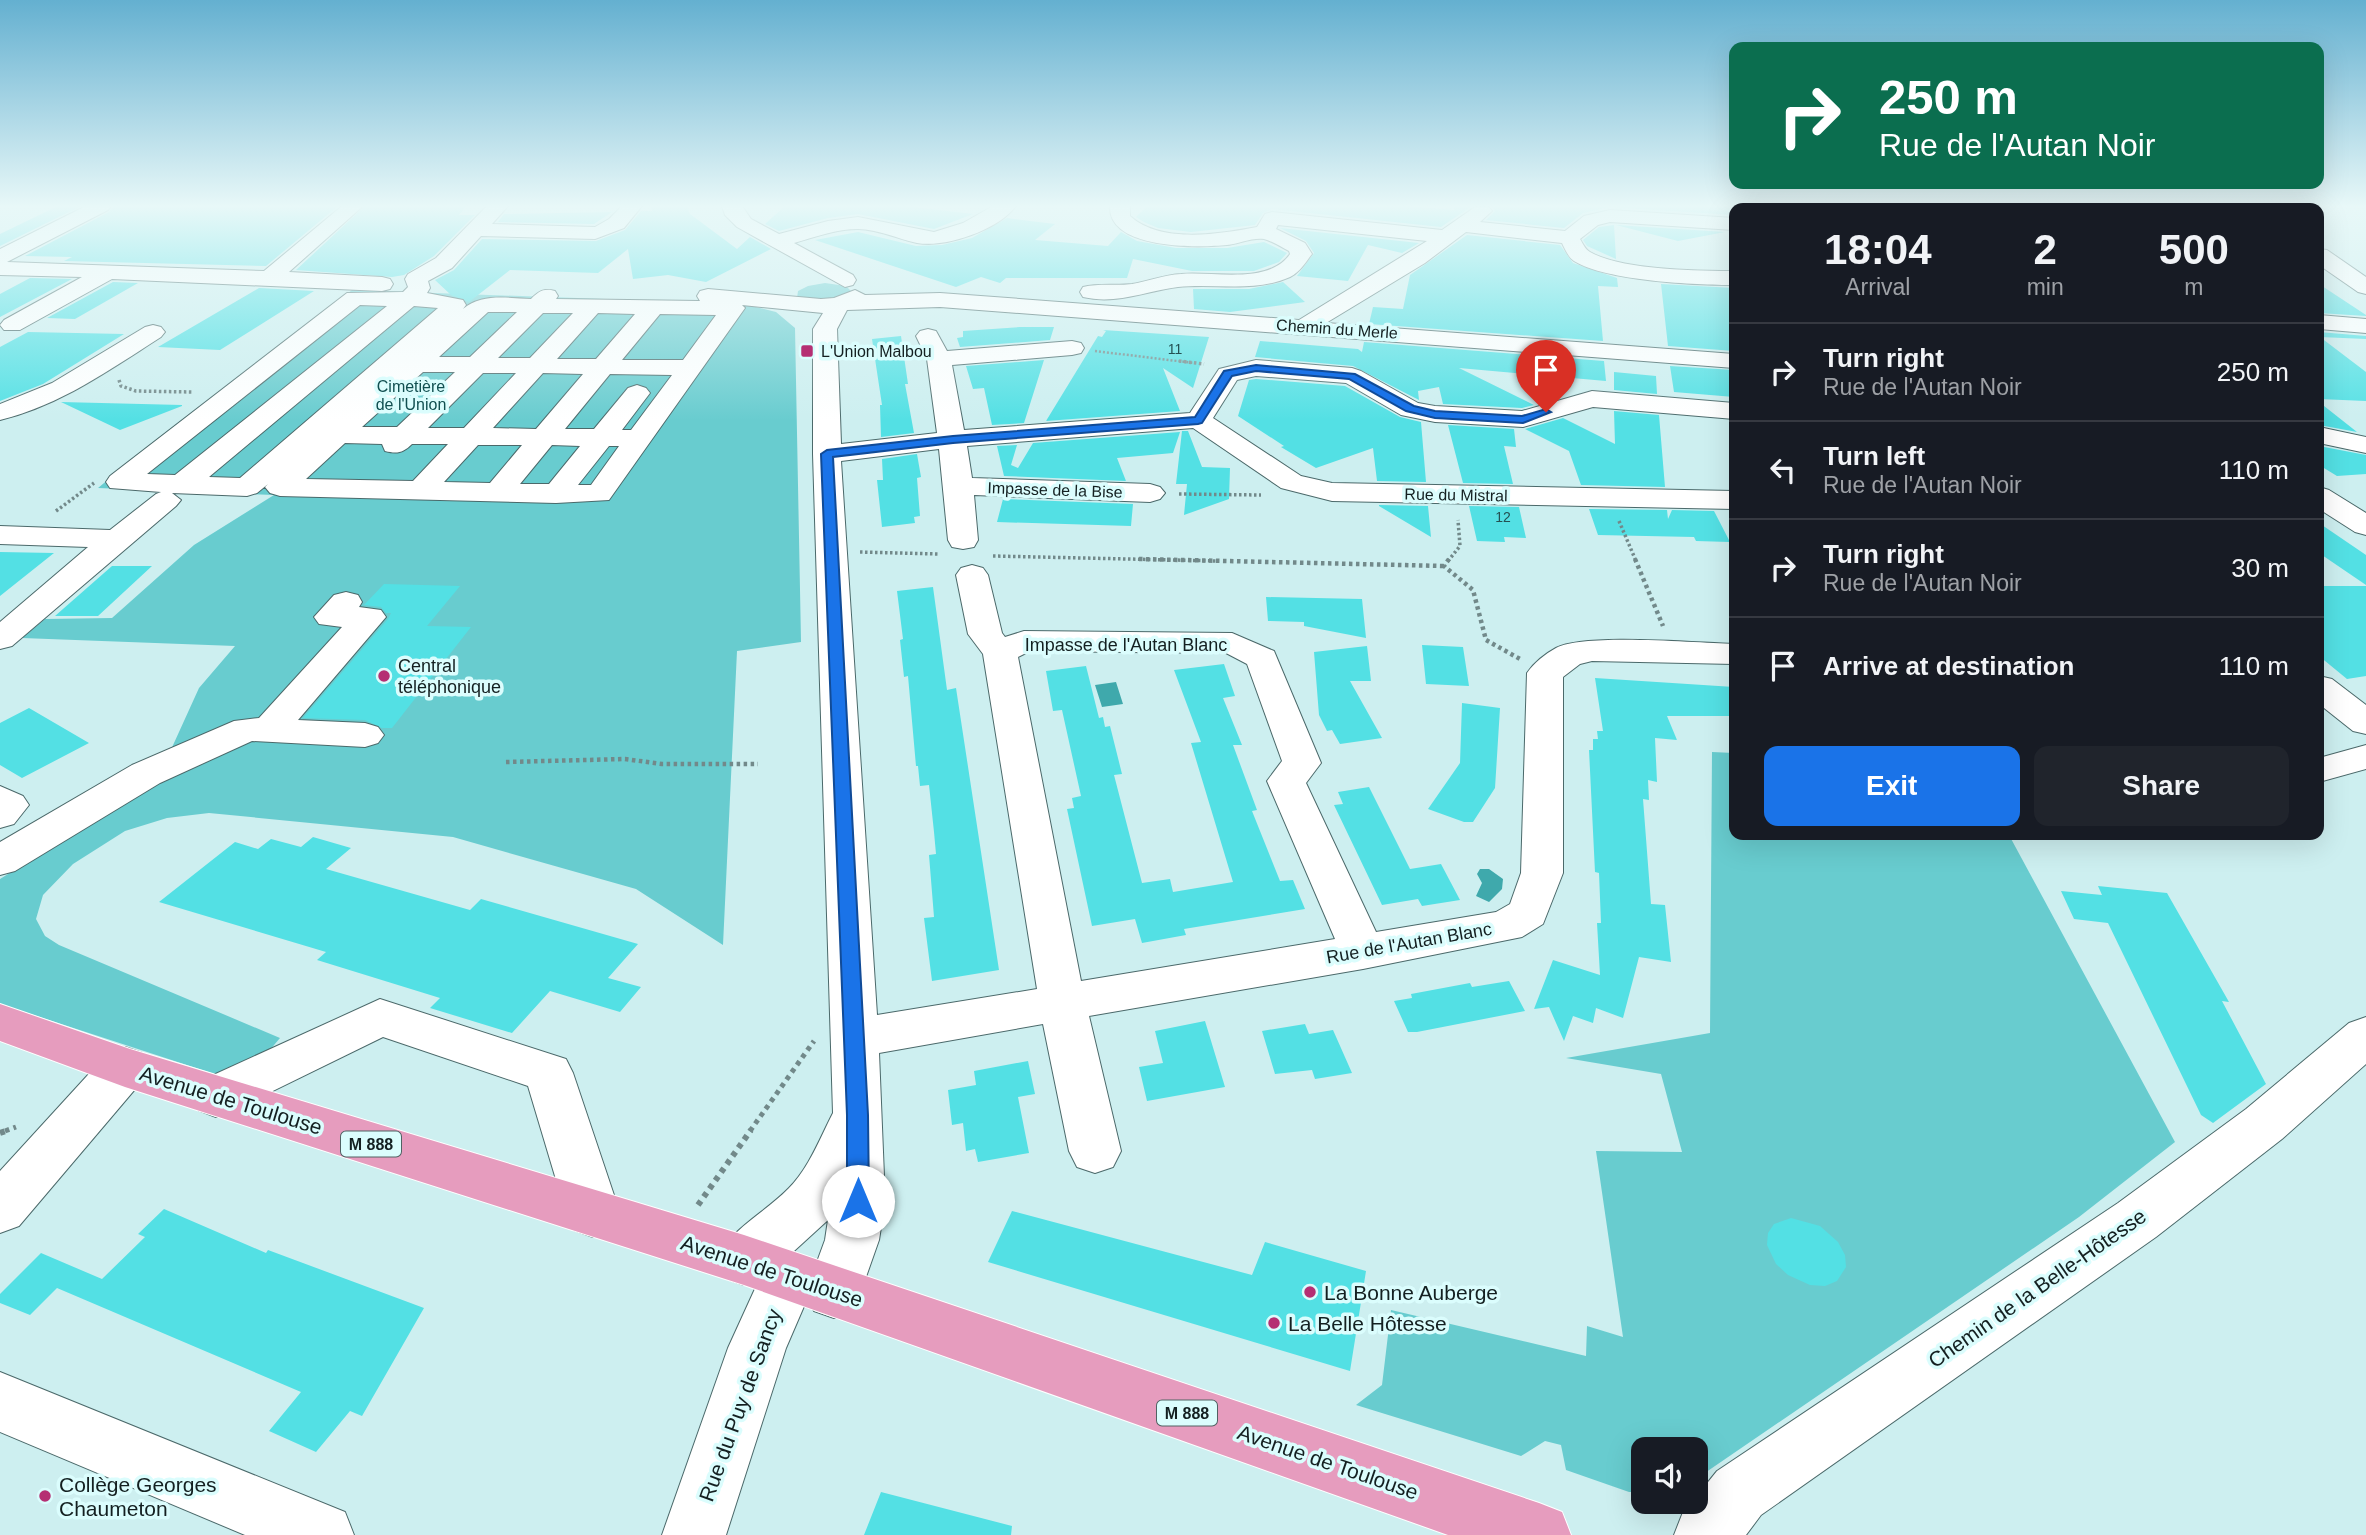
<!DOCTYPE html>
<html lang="en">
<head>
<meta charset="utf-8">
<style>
  body { margin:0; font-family:Arial,sans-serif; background:#20242c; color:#f1f3f6; height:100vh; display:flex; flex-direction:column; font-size:26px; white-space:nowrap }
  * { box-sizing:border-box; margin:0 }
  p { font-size:23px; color:#9ea1a6 }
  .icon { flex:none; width:38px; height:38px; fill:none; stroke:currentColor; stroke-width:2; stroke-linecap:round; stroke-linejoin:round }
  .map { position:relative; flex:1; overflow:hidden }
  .details { position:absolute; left:1729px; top:203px; width:595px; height:637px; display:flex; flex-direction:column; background:#171b24; border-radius:14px; box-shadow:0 7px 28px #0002 }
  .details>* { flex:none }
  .banner { position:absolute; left:1729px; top:42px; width:595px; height:147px; border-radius:14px; box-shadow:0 7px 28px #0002; background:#0b6e4f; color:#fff; overflow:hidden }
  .tools { position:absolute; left:1631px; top:1437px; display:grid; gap:14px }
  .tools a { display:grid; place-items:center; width:77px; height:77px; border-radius:14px; background:#171b24; box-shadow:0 7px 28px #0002; font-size:35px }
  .pin { position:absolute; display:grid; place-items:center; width:60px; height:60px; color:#fff; margin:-72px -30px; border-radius:50% 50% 50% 0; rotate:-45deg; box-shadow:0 0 7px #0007 }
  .pin .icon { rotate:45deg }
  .me { position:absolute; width:77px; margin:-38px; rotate:0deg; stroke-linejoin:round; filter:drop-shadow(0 0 5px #0008) }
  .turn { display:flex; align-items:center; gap:24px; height:147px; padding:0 35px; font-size:32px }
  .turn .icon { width:91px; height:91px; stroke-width:2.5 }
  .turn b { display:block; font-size:49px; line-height:60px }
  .eta { display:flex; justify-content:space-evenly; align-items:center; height:119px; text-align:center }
  .eta b { font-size:42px; font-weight:800; line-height:49px }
  .button { display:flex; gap:14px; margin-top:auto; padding:14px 35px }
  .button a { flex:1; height:80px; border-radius:14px; background:#1a73e8; color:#fff; font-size:28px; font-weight:800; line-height:80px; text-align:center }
  .button a+a { background:#20242c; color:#f1f3f6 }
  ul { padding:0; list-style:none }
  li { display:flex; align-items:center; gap:21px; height:98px; padding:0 35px; border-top:2px solid #363941 }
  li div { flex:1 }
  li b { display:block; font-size:26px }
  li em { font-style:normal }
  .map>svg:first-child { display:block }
</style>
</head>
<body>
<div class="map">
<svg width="2366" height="1535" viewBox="0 0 2366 1535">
  <rect width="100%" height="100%" fill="#cdeff0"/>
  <!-- green -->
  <path fill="#68cccf" d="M825,283L846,286L851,291L839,300L797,298L798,291L808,286Z
    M352,290L743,304L776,312L795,328L801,642L737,651L723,945L636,889L453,837L209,813L167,818L125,831L73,864L43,895L36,919L45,936L59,945L280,1038L242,1083L0,1004V879L105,814L164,765L199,688L235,646L22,638L45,619L112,618L194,545L274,495L98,488L157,439Z
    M1712,752L1734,753V835H2009L2175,1142L2079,1217L1696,1479V1449H1643V1492H1629L1566,1470L1561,1445L1545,1441L1521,1456L1356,1405L1382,1385L1391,1310L1586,1356L1587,1326L1623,1337L1596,1151L1682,1152L1661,1074L1566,1058L1710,1033Z"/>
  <!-- water -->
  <path fill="#3fa9ac" d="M1116,682L1123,704L1102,707L1095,685Z
    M1480,869H1489L1503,879L1502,889L1489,902L1476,896L1482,883L1477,874Z"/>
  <!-- building -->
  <path fill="#53e0e4" d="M58,206H81L0,246V234Z
    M114,206H338L266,266L64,261L72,257L25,256L109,212Z
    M365,206H466L459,215H475L434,256L404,275L392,277L296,270Z
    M651,206H687L690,214L737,249L750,237L771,249L706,282L668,275L633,279L628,249L598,273L510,270L469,302L451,295L435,280L454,270L482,239L596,241L625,230L641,211H652Z
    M785,206H905L973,214L934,229L858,214L828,218L779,231L765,224Z
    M1147,206H1406L1454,210V206H1472L1441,227L1272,209L1263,213L1255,225L1191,232L1158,228L1144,222L1136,217Z
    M1491,206H1714L1761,208H1734V215L1609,207L1583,213L1564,228L1486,220L1495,211Z
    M612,212L594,224L498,222L504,214Z
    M1007,218L1055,224L1035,240L1108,246L1121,232L1137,241L1176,248H1227L1264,242L1287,253L1279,262L1254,271H1192L1133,259L1127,278H1006L1000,283L981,277L956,287L815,240L858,232L916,246L942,245L972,238Z
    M1614,225L1616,259L1587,246L1583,240L1599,227Z
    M1616,225L1725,232L1678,241Z
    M1280,228L1419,243L1402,253L1368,245L1348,281L1297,276L1314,253L1306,241Z
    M1467,235L1560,245L1573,263L1617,278L1618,287L1598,286L1603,341L1369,324L1373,307L1403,309L1410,275Z
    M30,278L72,279L0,317V294Z
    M113,282L138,283L75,319L47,318Z
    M1283,282L1305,302L1230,312L1194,309L1193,289H1249Z
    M1661,284L1734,288V351L1668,346Z
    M2319,284L2366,315V316L2319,313Z
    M259,288L314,291L220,350L158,347Z
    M1020,327H1054L1050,340L960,347L957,338L963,337V331Z
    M1103,330L1209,337L1193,388L1163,368L1180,411L1046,421L1098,336L1102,337L1106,331Z
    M28,332L124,334L43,384L0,401V347Z
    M2319,332L2366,336V339L2320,337L2366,372V401L2319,399Z
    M901,336L908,384H905L914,433L881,437L880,405H882L872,339Z
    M1260,341L1358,349L1362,352L1364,342L1604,361L1606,381L1459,368L1534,405L1522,408L1443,404L1439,387L1418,391L1419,400L1353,366L1255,357Z
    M1044,360L1024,423L992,425L984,388L973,389L966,366Z
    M1670,366L1734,370V397L1674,392Z
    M1614,372L1656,376L1657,394L1614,390Z
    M1256,379L1345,386L1400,417L1421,422L1426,482L1377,481L1373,448L1316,468L1281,447L1284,446L1238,416L1249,380Z
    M61,402L182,405V406L120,430Z
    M2319,402L2357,432L2319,425Z
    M1614,411L1659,415L1665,487L1581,485L1569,451L1525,429L1563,418L1615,444Z
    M1448,425L1514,429L1516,447L1504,446L1513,484L1463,483Z
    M1182,431H1188L1202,467L1230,468L1229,499L1184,515L1187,484H1176Z
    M1180,432L1173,453L1117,458L1126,481L1004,476L997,446L1017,445L1011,465L1018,468L1033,443Z
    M2319,446L2366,455V474L2337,476L2319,465Z
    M917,454L921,477L917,478L920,516L914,517L915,523L882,527L877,480H883L882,459Z
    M1003,499L1133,504L1131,526L997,522Z
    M1379,505L1428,506L1431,537L1379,506Z
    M1469,506L1519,507L1526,538L1504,537L1505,542L1477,541Z
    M1589,509L1667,510L1668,519L1672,510L1714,511L1730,542L1696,541L1694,537L1598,535Z
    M2319,523L2366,555V585L2319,553Z
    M0,552L54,553L0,596Z
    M112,566H152L98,616H55Z
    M384,584L460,586L427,626L471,627L392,728H382L365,720L303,718L388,619L391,613H386L381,607L364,605Z
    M2319,586H2366V676L2347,679L2319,656Z
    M933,587L947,690L956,688L999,970L932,981L924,918L934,917L929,855L936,854L934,832L929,785L920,786L918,766H916L908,676L904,677L900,640L903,639L897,591Z
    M1266,597L1362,599L1366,638L1304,626V622L1268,621Z
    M1422,645L1463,647L1469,686L1426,684Z
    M1367,646L1371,681H1350L1382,738L1340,744L1332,730L1327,731L1319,715L1314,652Z
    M1224,664L1235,696L1223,698L1242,745H1233L1257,810L1252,811L1280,881L1293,880L1305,909L1184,929L1186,935L1142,943L1135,919L1092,926L1067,809L1074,808L1072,798L1081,796L1062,710L1053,711L1046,671L1086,666L1099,718L1103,717L1105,727L1110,726L1122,774L1114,775L1142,883L1170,879L1173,892L1233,882L1191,743L1201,742L1174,670Z
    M1595,678L1734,687V716H1667L1677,740L1655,738L1657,782L1648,780L1649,800L1643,799L1651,904L1665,905L1671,962L1639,957L1623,1018L1596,1008L1593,1023L1573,1016L1564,1041L1549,1007L1534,1009L1553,960L1600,975L1597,923H1601L1599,873L1595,872L1589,750H1593V739H1598L1597,731H1603Z
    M1462,703L1500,708L1495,788L1473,822H1464L1428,809L1460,763Z
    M29,708L89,743L22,778L0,765V723Z
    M1369,787L1410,869L1441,864L1460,900L1422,906L1418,899L1382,905L1334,805L1343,804L1338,792Z
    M313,837L351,848L326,869L470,910L481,899L638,944L608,978L641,987L620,1012L550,991L512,1033L430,1008L440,998L317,960L326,952L159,902L235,842L258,849L271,839L301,847Z
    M2098,886L2167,893L2229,1002L2222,1001L2266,1084L2213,1123L2201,1115L2108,923L2074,919L2061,891L2102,895Z
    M1509,981L1525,1011L1417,1032H1408L1394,1001L1412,998L1411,994L1470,983L1472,987Z
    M1205,1021L1225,1087L1147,1101L1139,1067L1163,1063L1155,1031Z
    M1305,1024L1309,1034L1333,1030L1352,1073L1315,1079L1312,1070L1275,1074L1262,1031Z
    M1028,1061L1035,1094L1018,1097L1029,1153L978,1162L975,1149L966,1151L963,1123L952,1125L948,1090L976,1085L974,1071Z
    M164,1209L266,1253L268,1250L424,1308L362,1416L350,1411L316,1452L269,1431L301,1392L57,1288L30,1315L0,1303V1294L41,1253L102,1279L145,1237L138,1234Z
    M1012,1211L1252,1275L1265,1242L1366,1271L1350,1371L988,1262Z
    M1791,1218L1820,1226L1838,1242L1845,1255L1846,1267L1837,1281L1825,1286L1810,1285L1788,1275L1776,1264L1767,1245L1768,1233L1774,1224Z
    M881,1492L1012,1526L1011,1535H864Z"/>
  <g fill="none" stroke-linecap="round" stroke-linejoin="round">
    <!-- minor casing -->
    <g stroke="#4b696a" stroke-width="2">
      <path id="minor" d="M86,206H111L108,210L7,262L264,271L342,206H363L289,272L382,277L390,279L393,284L390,289L382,291L112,279L20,330H4L0,325L4,320L82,277L0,275V249Z
        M487,206H508L492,224L595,227L609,219L622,206H642L624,228L595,239L481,236L452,268L428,281L430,288L427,293L463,300L466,305L463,309C482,293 507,298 531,299C539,291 544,288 555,291L558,296L556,299L700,301L697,296L700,291L708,289L821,299L834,298L855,290L865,295L940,293L1299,320L1427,241L1278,225L1276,229L1305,243L1312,254C1305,263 1300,272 1290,277C1255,293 1215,283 1178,287C1146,291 1116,305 1083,297L1080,292L1083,287C1099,283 1116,286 1132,284C1149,281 1164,275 1181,274C1213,271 1269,285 1290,254L1289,251C1281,247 1272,241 1264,239C1253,237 1238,244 1227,245C1196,248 1108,249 1110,206H1130V216C1161,244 1220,234 1257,227L1265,214L1272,212L1442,230L1475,207H1489L1492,211L1480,222L1565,231L1584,216L1610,210L1734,218V230L1610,222L1598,225L1580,239C1583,244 1585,249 1590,252C1621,270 1698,271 1734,271V285C1696,285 1606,281 1574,261C1568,257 1565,249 1562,243L1466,232L1425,263L1326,323L1734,354V368L940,307L847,310L837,329L841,444L937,433L927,359L916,336L920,331L928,329L936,331L947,351L1072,341L1081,343L1084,348L1081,353L1072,355L952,365L964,430L1190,413L1219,369L1256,360L1352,368L1361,371L1418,403L1435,406L1522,411L1592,391L1734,403V419L1593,407L1523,427L1435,422L1401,415L1346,383L1256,376L1237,380L1213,418L1301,476L1332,483L1734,491V509L1332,501L1281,488L1193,428L967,446L972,478L1150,484L1160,487L1165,493L1160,499L1150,502L974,495L978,540L974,547L963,549L952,547L948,540L939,449L841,461L877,1015L1037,989L983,654L968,634L956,575L961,568L972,565L983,568L988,575L1002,633L1005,637L1024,631L1232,633L1274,651L1321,763L1306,783L1376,932L1496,912L1510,904L1521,873L1527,673C1534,663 1545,654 1556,648C1585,633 1696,643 1734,644V664L1592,661L1580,664L1563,677V873L1543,924L1522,937L1363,969L1089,1016L1121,1151L1113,1167L1095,1173L1077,1167L1069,1151L1043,1024L879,1053L885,1201L879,1240L854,1311L834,1318L814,1311L808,1297L786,1348L726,1535H662L728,1348L759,1280L744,1285L725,1278L716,1260C731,1228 765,1213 789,1188C809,1168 820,1138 833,1113L813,454V329L823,313L742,305L745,308L609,500L556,503L280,496L270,493L265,487L268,484L257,493L247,496L172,493L181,500L176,506L12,646L0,649V622L88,547L0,544V526L110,530L156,494L161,492L110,488L106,482L110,476L347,293L403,292L408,287L405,279L408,274L436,258ZM360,305L387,306L175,475L147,474ZM414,306L438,308L240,478L209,477ZM488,312H517L470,357H439ZM543,313H573L530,358H498ZM598,313L635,314L596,359H557ZM660,314L716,315L683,360H622ZM423,372H455L397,427H362ZM483,373H516L464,428H428ZM543,373L583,374L536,429L493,428ZM610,374L672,375L631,430H622L650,393L646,388L637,385L628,388L594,429H565ZM345,443L382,444L385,451C397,454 403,453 412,444H448L413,481L306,479ZM478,445H522L490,483L444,482ZM552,445L580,446L549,484H520ZM609,446H619L591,485H578ZM1030,651L1226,653L1247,664L1282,761L1267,781L1335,939L1081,981L1018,657ZM828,1220L825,1240L814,1270L809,1258L793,1252Z
        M722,206H742L751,219L779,234L828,221L858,217L934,232L963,223L993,206H1016C998,230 946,248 917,243C898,239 878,229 858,229C837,229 815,237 794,243L853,275L856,280L853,285L845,287L737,227L725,215Z
        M1846,206H1867L1869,208H1848Z
        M2319,249L2327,250L2366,277V294L2358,292L2319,265Z
        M2319,315L2366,319V333L2319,329Z
        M153,325L161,327L165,332L161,337C109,370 61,405 0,420V404L52,383L145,327Z
        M2319,427L2366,437V453L2319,443Z
        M2319,487L2329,490L2366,513V535L2355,532L2319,509Z
        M346,592L358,595L362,602L359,607L381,610L386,617L298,720L365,723L378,727L384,735L378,743L365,747L252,741L160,783L15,871L0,875V842L132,765L234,721L259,718L342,627L319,624L314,617L334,595Z
        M2319,676L2332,679L2366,705V734L2353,731L2319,704Z
        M2366,745V769L2319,782V758Z
        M0,786L23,796L29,805L14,824L0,828Z
        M380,999L566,1059L573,1073L620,1213L612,1230L593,1237L574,1230L566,1213L528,1086L383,1037L234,1110L216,1117L198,1110L191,1096L198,1082Z
        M2366,1017V1064L2282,1139L2156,1237L1761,1515L1746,1535H1674L1683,1512L1692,1502H1696V1497L1717,1471L2118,1203L2246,1109L2349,1023Z
        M125,1047L142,1053L149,1067L142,1081L19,1226L0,1233V1171L108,1053Z
        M0,1372L345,1512L354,1535H245L0,1432Z"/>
    </g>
    <!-- major casing -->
    <g stroke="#fff" stroke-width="2">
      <path id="major" d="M0,1004L130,1049L744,1235L1539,1503L1562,1512L1571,1535H1448L744,1285L125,1087L0,1041Z"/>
    </g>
    <!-- path-far4 -->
    <path stroke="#72898a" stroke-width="2.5" stroke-dasharray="2 2" stroke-linecap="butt" d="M1095,351L1194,363"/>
    <!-- path-far3 -->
    <path stroke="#72898a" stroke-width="3.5" stroke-dasharray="2.5 2.5" stroke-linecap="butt" d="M1179,361L1204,364
      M119,380L121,386L136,391L192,392
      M1179,494L1261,495
      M56,511L94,483
      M1619,521L1636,561
      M860,552L939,554
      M993,556L1218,561
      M1448,561L1460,546L1458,520"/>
    <!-- path-far2 -->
    <path stroke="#72898a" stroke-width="4.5" stroke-dasharray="3.5 3.5" stroke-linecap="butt" d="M1139,559L1444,566
      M1449,559L1444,566L1473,590L1486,640L1520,659
      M1635,559L1663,626
      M506,762L625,759L662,764H758"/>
    <!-- path-far1 -->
    <path stroke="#72898a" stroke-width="5" stroke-dasharray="4.5 4.5" stroke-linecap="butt" d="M5,1131L16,1127
      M750,1131L814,1041"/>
    <!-- path -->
    <path stroke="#72898a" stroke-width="6" stroke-dasharray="5 5" stroke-linecap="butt" d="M0,1133L9,1130
      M698,1205L751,1130"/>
    <!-- minor -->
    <use href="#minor" fill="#fff" fill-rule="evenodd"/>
    <!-- major -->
    <use href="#major" fill="#e69cbe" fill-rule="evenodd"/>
  </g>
  <!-- sky -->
  <linearGradient id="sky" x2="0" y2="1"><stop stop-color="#64b0d0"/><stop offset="0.49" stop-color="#e8f8f8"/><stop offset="1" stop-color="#e8f8f8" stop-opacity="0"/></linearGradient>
  <rect width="2366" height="421" fill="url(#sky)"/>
  <!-- route -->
  <path fill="#1a73e8" stroke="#114b97" stroke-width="2" d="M1256,365L1355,374L1414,406L1435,411L1522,416L1546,409L1551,412L1523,423L1435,418L1406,411L1349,379L1256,371L1232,376L1202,423L1198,424L953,443L833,457L868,1115L869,1201L866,1208L858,1211L850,1208L847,1201V1115L821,454L827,450L953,436L1195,417L1224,371Z"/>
  <!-- markers -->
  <g fill="#b52f73" stroke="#dbfdfd" stroke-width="2.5">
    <rect x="800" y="344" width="14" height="14" rx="3.5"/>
    <circle cx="384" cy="676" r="7"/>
    <circle cx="1310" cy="1292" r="7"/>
    <circle cx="1274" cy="1323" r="7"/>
    <circle cx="45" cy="1496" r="7"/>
  </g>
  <g text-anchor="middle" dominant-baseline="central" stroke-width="7" stroke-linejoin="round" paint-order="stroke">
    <!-- number labels -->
    <g font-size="14" fill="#245052">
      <text x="1175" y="349">11</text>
      <text x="1503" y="517">12</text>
    </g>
    <!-- far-street labels -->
    <g font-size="16" fill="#142021" stroke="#dbfdfd">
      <text transform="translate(1337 329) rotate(4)">Chemin du Merle</text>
      <text transform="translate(1055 490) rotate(2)">Impasse de la Bise</text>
      <text transform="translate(1456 495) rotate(1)">Rue du Mistral</text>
    </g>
    <!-- far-poi labels -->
    <g font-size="16" fill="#142021" stroke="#dbfdfd" text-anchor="start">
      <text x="821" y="351">L'Union Malbou</text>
    </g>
    <!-- far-park labels -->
    <g font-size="16" fill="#114f50" stroke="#dbfdfd">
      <text x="411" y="386">Cimetière<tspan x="411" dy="18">de l'Union</tspan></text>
    </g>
    <!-- shield labels -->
    <g fill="#dbfdfd" stroke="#506263" stroke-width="2">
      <rect x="341" y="1131.5" width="60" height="25" rx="5"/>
      <rect x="1157" y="1400.5" width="60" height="25" rx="5"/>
    </g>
    <g font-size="16" font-weight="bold" fill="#142021">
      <text x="371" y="1144">M 888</text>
      <text x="1187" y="1413">M 888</text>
    </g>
    <!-- street labels -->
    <g font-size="18" fill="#142021" stroke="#dbfdfd">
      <text x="1126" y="645">Impasse de l'Autan Blanc</text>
      <text transform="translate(1409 943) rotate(-10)">Rue de l'Autan Blanc</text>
    </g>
    <!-- poi labels -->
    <g font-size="18" fill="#142021" stroke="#dbfdfd" text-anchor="start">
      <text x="398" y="666">Central<tspan x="398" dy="21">téléphonique</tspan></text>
    </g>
    <!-- near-street labels -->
    <g font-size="21" fill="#142021" stroke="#dbfdfd">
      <text transform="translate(231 1100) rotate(17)">Avenue de Toulouse</text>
      <text transform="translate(772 1271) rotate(18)">Avenue de Toulouse</text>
      <text transform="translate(2037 1288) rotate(-35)">Chemin de la Belle-Hôtesse</text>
      <text transform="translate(740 1405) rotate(-70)">Rue du Puy de Sancy</text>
      <text transform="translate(1328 1462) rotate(19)">Avenue de Toulouse</text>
    </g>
    <!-- near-poi labels -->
    <g font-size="21" fill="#142021" stroke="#dbfdfd" text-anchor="start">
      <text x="1324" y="1292">La Bonne Auberge</text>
      <text x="1288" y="1323">La Belle Hôtesse</text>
      <text x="59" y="1484">Collège Georges<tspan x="59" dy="24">Chaumeton</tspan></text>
    </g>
  </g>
</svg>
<div class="tools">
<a><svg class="icon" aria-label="sound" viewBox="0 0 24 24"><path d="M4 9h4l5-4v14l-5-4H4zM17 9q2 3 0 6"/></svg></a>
</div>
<div class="pin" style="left:1546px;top:412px;background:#d93025"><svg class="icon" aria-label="arrive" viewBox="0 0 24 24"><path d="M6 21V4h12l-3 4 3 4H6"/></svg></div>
<svg class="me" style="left:858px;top:1201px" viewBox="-20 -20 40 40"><circle r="19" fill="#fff"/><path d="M0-13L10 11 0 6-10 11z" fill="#1a73e8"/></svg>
<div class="banner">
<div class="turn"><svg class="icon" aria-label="right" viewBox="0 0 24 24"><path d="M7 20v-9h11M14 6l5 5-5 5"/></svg><div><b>250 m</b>Rue de l'Autan Noir</div></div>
</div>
<section class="details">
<div class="eta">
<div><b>18:04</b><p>Arrival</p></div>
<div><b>2</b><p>min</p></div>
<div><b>500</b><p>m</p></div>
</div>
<ul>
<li><svg class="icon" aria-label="right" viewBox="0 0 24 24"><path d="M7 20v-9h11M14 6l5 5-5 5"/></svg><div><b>Turn right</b><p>Rue de l'Autan Noir</p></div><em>250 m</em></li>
<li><svg class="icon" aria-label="left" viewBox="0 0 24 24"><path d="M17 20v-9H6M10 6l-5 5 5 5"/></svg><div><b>Turn left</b><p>Rue de l'Autan Noir</p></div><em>110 m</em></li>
<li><svg class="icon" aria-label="right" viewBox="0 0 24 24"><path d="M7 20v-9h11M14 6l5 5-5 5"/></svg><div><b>Turn right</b><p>Rue de l'Autan Noir</p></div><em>30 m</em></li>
<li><svg class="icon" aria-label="arrive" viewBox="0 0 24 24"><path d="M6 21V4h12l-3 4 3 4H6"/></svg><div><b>Arrive at destination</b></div><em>110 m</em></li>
</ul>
<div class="button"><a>Exit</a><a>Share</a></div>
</section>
</div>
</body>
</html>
